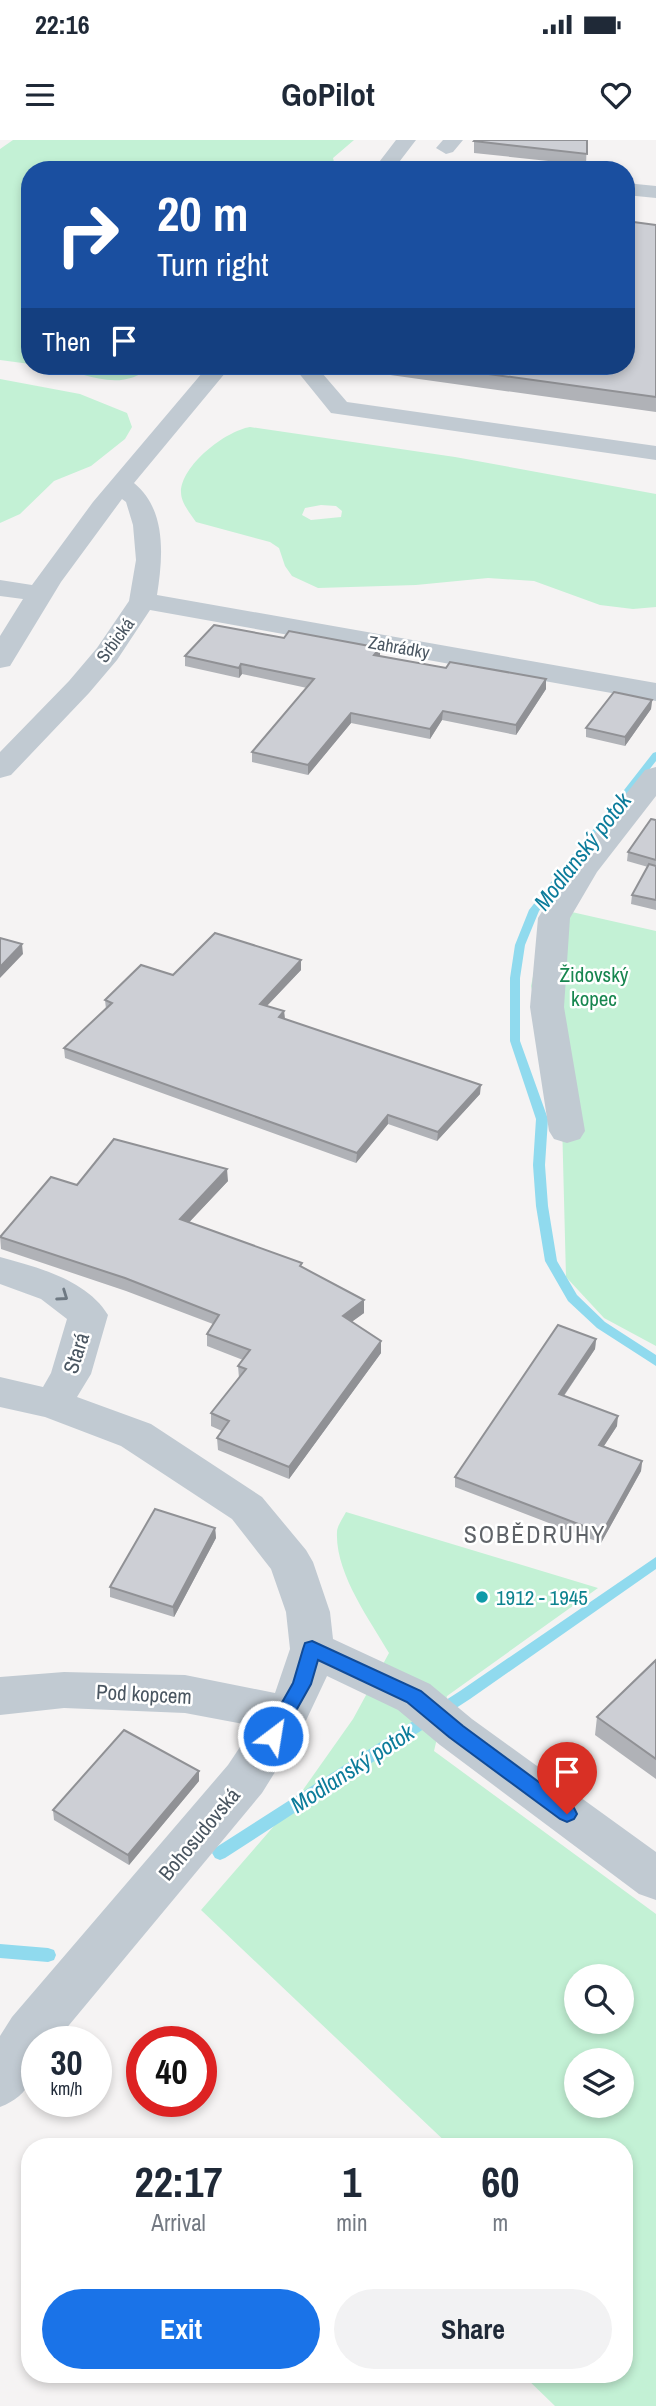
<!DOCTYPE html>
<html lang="en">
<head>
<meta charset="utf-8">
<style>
  body { margin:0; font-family:"Archivo Narrow",sans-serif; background:#f2f2f3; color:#1f2937; height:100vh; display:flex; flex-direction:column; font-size:26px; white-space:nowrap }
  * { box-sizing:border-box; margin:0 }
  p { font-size:23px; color:#747a83 }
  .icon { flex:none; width:38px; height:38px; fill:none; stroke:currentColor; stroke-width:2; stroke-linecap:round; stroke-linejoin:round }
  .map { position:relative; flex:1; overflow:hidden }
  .side { position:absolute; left:21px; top:1998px; width:612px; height:245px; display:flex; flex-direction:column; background:#fff; border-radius:28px; box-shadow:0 4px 10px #0003 }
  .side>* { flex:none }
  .hud { position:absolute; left:21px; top:21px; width:614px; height:214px; border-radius:28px; box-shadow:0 4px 10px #0003; background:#1a4fa0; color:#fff; overflow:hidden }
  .controls { position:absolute; left:564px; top:1824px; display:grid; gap:14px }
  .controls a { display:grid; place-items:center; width:70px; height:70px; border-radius:50%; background:#fff; box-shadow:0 4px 10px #0003; font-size:35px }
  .speed { position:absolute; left:21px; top:1886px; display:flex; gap:14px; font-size:35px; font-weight:700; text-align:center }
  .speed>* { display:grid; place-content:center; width:91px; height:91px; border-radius:50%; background:#fff; box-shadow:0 4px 10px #0003; line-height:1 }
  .speed small { font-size:18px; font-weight:400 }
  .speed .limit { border:10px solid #d22; background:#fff; color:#111 }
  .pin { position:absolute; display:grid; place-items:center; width:60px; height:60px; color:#fff; margin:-72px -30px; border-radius:50% 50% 50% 0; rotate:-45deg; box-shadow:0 0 7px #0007 }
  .pin .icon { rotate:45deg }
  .me { position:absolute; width:77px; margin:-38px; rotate:31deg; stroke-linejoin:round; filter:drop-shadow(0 0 5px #0008) }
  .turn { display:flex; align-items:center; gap:24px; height:147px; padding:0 21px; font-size:32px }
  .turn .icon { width:91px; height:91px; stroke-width:2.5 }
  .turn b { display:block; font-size:49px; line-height:60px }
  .then { display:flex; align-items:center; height:66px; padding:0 21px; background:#0003; gap:14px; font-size:26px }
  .eta { display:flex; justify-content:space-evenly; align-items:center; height:119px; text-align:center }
  .eta b { font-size:42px; font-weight:800; line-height:49px }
  .button { display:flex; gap:14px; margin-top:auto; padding:14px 21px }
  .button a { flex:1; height:80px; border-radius:42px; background:#1a73e8; color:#fff; font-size:28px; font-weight:800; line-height:80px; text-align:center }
  .button a+a { background:#f2f2f3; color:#1f2937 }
  .status { display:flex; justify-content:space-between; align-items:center; height:49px; padding:0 35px; background:#fff; direction:ltr }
  .status svg { height:19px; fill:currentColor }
  header { display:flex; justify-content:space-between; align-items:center; height:91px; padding:0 21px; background:#fff; font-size:32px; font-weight:800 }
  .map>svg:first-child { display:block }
</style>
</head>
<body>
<div class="status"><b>22:16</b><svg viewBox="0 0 49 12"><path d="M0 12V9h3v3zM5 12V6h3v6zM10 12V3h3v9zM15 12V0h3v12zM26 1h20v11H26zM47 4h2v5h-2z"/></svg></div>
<header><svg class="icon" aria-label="menu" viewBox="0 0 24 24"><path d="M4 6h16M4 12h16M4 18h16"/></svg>GoPilot<svg class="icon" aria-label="heart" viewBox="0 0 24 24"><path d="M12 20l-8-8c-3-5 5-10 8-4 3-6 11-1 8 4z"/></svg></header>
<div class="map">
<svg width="656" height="2266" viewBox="0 0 656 2266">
  <rect width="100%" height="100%" fill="#f5f3f3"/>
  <!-- green -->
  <path fill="#c3f1d5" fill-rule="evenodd" d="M13,0H354L333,18L336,30H30V224L0,220V9Z
    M49,226H151C120,255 84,232 49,226Z
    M0,239L80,254L127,273L132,287L125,299L91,326L54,341L20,374L0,383Z
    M250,287L455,317L656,354V467L633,469L600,465L534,441L488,438L416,445L318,448L292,436L285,426L279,408L270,402L196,382C190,373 181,363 181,352C181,326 225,291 250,287ZM321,365L336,366L342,371L341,377L311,380L302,375L305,368Z
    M554,768L656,791V1206L604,1178L566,1137L562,981L531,846L543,788Z
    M346,1372L598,1448L447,1556L434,1611L656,1774V2266H555L523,2235H625V2007H451L201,1770L293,1664L353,1579L389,1513C370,1480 335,1433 337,1392C337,1386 343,1378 346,1372ZM576,1836H621V1881H576ZM576,1920H621V1965H576Z"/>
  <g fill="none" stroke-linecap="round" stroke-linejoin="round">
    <!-- stream -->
    <path fill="#90daee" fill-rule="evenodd" d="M656,612V621L598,695H592V691L653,613Z
      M582,707L587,710L539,771L525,805L520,838V901L548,979L545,1025L548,1066L557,1121L577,1155L605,1182L656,1215V1226L597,1188L568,1161L545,1121L536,1066L533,1025L536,979L510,901V838L515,805L529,770L578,708Z
      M656,1417V1429L470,1559L225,1718L220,1720L215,1718L212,1713L215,1708L460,1551Z
      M0,1804L48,1808L54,1810L56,1815L54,1820L48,1822L0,1818Z"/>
    <!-- minor -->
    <path fill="#c1cad2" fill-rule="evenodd" d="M396,0H416L393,30H373Z
      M443,0H463L453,12L446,14L436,8Z
      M626,43L656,46V58L626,55Z
      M208,226H231L134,343C167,370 163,417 157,455L656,543V561L150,470L117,520L89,553L11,635L0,638V612L69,541L97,508L129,461L136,420L133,385L126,362L122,359L61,442L10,526L0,528V496L23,459L0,456V440L32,445L93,362Z
      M293,226H316L347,262L656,306V320L331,273Z
      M656,627V656L597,732L570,778L564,867L585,991L580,999L567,1003L554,999L549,991L530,867L538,778L572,722L645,630Z
      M0,1117C37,1127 87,1140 108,1175L91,1234L77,1257L151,1284L262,1357L306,1410L313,1422L330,1472L333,1499L430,1544L472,1579L656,1712V1760L639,1754L440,1605L398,1570L327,1536L303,1587L262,1653L55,1902H37C37,1934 31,1955 0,1967V1896L12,1877L228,1625L254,1586L185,1573L64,1568L0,1575V1537L64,1532L185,1535L275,1553L290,1509L286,1472L271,1429L232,1379L121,1306L45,1277L0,1267V1237L43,1247L51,1233L67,1179L41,1159L0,1144Z"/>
  </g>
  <!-- wall -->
  <path fill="#b0b2b7" d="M587,0L586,25L474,13V1Z
    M656,85V272L326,226H626Z
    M185,516H380L446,528L546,539V549L516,595L442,580L430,599L351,583L308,635L252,622V612L307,548L242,534L239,538L185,526Z
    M652,560L651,569L625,606L586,597V588Z
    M656,680V770L631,764L632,755L648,727L627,721L628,712Z
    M301,820V830L267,866L284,871L285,879L480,954L437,1001L388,984L356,1023L65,918L64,908L106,869L105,860L173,835Z
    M228,1041L189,1082L302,1127L364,1160V1173L351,1182L381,1213L289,1339L218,1310L217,1298L222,1291L211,1286V1273L239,1238L238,1226L243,1220L207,1206V1194L213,1184L126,1151L1,1109L0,1096L77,1045Z
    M596,1199L595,1209L564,1256L617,1286L604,1306L642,1321L641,1331L601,1403L455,1347V1337Z
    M215,1388L216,1398L174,1477L110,1457V1447Z
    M656,1520V1639L595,1595L597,1577Z
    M199,1641L129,1725L54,1680L53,1670Z"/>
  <!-- shaded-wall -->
  <path fill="#909195" d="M380,508V517L374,515Z
    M241,524L242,534L239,538V528Z
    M546,539V549L516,595V585Z
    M652,560L651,569L625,606V597Z
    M443,571L442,580L430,599V589Z
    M351,573V583L308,635V625Z
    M22,804L23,814L0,838V827Z
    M301,820V830L260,873V864Z
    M284,871L285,881L279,877Z
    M481,945L480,954L437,1001L438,992Z
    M388,975V984L356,1023L357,1013Z
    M227,1029L228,1041L181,1091L180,1079Z
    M364,1160V1173L342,1189L343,1176Z
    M596,1199L595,1209L558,1264L559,1254Z
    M381,1201V1213L289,1339V1327Z
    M618,1276L617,1286L598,1315L599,1305Z
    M642,1321L641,1331L601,1403L602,1393Z
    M215,1388L216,1398L174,1477L173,1467Z
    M199,1631V1641L129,1725L128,1715Z"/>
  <!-- building -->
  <path fill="#cdcfd5" stroke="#909195" stroke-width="2" d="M475,0H587V14L474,1Z
    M626,81L656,85V257L431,226H626Z
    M214,485L284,498L289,491L380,508L374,515L446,528L450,522L546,539L516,585L443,571L430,589L351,573L308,625L252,612L314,539L241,524L239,528L185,516Z
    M614,552L652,560L625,597L586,588Z
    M651,679L656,680V720L628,712Z
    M649,724L656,726V760L632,755Z
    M215,793L301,820L260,864L284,871L279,877L481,945L438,992L388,975L357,1013L64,908L112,863L105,860L141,825L173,835Z
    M0,798L22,804L0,827Z
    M114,999L227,1029L180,1079L302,1123L300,1126L364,1160L343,1176L381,1201L289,1327L217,1298L229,1281L211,1273L246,1229L238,1226L250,1210L207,1194L219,1175L125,1138L0,1097L51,1037L77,1045Z
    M558,1185L596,1199L559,1254L618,1276L599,1305L642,1321L602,1393L455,1337Z
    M155,1369L215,1388L173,1467L110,1447Z
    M656,1520V1619L597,1577Z
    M124,1590L199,1631L128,1715L53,1670Z"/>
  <!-- one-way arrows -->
  <defs><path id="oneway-chevron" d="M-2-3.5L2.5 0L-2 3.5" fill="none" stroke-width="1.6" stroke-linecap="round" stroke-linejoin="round" transform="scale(1.75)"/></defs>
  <use stroke="#6e7983" href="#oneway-chevron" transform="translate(63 1156) rotate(35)"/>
  <!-- route -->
  <path fill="#1a73e8" stroke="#114b97" stroke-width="2" d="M312,1501L421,1551L463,1586L574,1668L577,1674L574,1679L567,1682L560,1679L449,1597L407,1562L318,1520L311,1544L279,1601L273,1604L266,1601L263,1596L293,1543L303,1509L305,1503Z"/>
  <!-- markers -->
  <circle fill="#0f9aa8" stroke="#fff" stroke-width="2.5" cx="482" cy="1457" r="7"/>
  <g text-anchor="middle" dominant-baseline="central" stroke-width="5" stroke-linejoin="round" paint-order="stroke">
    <!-- far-street labels -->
    <g font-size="18" fill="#4a5661" stroke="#fff">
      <text transform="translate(115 500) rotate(-54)">Srbická</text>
      <text transform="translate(399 507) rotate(10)">Zahrádky</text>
    </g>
    <!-- park labels -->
    <g font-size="21" fill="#17864f" stroke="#fff">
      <text x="594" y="834">Židovský<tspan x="594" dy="24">kopec</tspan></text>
    </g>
    <!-- street labels -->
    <g font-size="21" fill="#4a5661" stroke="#fff">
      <text transform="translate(76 1213) rotate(-72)">Stará</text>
      <text transform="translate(144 1554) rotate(3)">Pod kopcem</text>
      <text transform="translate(199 1694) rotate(-50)">Bohosudovská</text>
    </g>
    <!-- culture labels -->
    <g font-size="21" fill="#0d838f" stroke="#fff" text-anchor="start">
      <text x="496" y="1457">1912 - 1945</text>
    </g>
    <!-- water labels -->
    <g font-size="23" font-style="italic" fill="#0c7c9b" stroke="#fff">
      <text transform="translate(582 711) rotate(-52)">Modlanský potok</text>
      <text transform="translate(352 1628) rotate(-33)">Modlanský potok</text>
    </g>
    <!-- quarter labels -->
    <g font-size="24" letter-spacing="2" fill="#5f6368" stroke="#fff">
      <text x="535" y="1394">SOBĚDRUHY</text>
    </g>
  </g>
</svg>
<div class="controls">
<a><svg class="icon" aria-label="search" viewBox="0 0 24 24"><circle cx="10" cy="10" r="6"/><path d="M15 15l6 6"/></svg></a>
<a><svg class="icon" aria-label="layers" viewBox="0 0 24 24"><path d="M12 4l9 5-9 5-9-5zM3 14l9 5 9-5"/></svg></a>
</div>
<div class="speed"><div>30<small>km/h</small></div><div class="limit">40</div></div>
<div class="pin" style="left:567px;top:1674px;background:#d93025"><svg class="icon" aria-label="arrive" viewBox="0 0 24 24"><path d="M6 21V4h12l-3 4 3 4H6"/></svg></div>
<svg class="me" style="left:273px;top:1596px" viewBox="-20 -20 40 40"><circle r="17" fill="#1a73e8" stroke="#fff" stroke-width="3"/><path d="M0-11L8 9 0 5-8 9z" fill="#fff"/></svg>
<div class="hud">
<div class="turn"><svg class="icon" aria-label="right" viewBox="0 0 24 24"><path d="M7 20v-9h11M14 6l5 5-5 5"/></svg><div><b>20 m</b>Turn right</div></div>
<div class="then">Then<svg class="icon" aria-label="arrive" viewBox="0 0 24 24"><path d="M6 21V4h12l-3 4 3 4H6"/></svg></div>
</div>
<section class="side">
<div class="eta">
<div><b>22:17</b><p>Arrival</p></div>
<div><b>1</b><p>min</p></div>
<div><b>60</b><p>m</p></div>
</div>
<div class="button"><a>Exit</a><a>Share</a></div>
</section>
</div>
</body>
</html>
